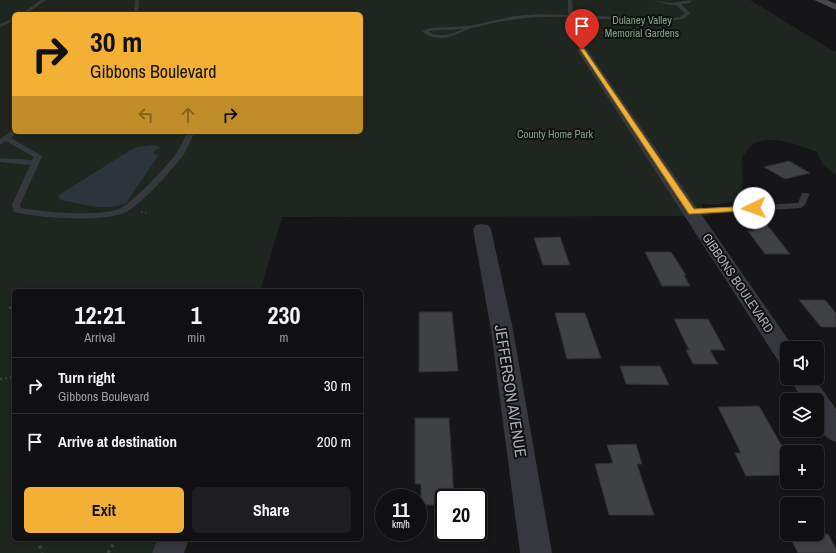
<!DOCTYPE html>
<html lang="en">
<head>
<meta charset="utf-8">
<style>
  body { margin:0; font-family:"Archivo Narrow",sans-serif; background:#1e1e20; color:#f1f3f6; height:100vh; display:flex; flex-direction:column; font-size:15px; white-space:nowrap }
  * { box-sizing:border-box; margin:0 }
  p { font-size:13px; color:#9c9d9f }
  .icon { flex:none; width:22px; height:22px; fill:none; stroke:currentColor; stroke-width:2; stroke-linecap:round; stroke-linejoin:round }
  .map { position:relative; flex:1; overflow:hidden }
  .details { position:absolute; left:12px; top:289px; width:351px; height:252px; display:flex; flex-direction:column; background:#101012; border-radius:6px; box-shadow:0 2px 6px #0003,0 0 0 1px #303032 }
  .details>* { flex:none }
  .guide { position:absolute; left:12px; top:12px; width:351px; height:122px; border-radius:6px; box-shadow:0 2px 6px #0003,0 0 0 1px #303032; background:#f2b134; color:#111; overflow:hidden }
  .fabs { position:absolute; left:780px; top:341px; display:grid; gap:8px }
  .fabs a { display:grid; place-items:center; width:44px; height:44px; border-radius:6px; background:#101012; box-shadow:0 2px 6px #0003,0 0 0 1px #303032; font-size:20px }
  .speed { position:absolute; left:375px; top:489px; display:flex; gap:8px; font-size:20px; font-weight:700; text-align:center }
  .speed>* { display:grid; place-content:center; width:52px; height:52px; border-radius:50%; background:#101012; box-shadow:0 2px 6px #0003,0 0 0 1px #303032; line-height:1 }
  .speed small { font-size:10px; font-weight:400 }
  .speed .limit { border:2px solid #111; border-radius:6px; background:#fff; color:#111 }
  .pin { position:absolute; display:grid; place-items:center; width:34px; height:34px; color:#fff; margin:-41px -17px; border-radius:50% 50% 50% 0; rotate:-45deg; box-shadow:0 0 4px #0007 }
  .pin .icon { rotate:45deg }
  .me { position:absolute; width:44px; margin:-22px; rotate:267deg; stroke-linejoin:round; filter:drop-shadow(0 0 3px #0008) }
  .turn { display:flex; align-items:center; gap:14px; height:84px; padding:0 12px; font-size:18px }
  .turn .icon { width:52px; height:52px; stroke-width:2.5 }
  .turn b { display:block; font-size:28px; line-height:34px }
  .lanes { display:flex; align-items:center; height:38px; padding:0 12px; background:#0003; justify-content:center; gap:20px; direction:ltr }
  .lanes .off { opacity:.35 }
  .eta { display:flex; justify-content:space-evenly; align-items:center; height:68px; text-align:center }
  .eta b { font-size:24px; font-weight:800; line-height:28px }
  .button { display:flex; gap:8px; margin-top:auto; padding:8px 12px }
  .button a { flex:1; height:46px; border-radius:6px; background:#f2b134; color:#111; font-size:16px; font-weight:800; line-height:46px; text-align:center }
  .button a+a { background:#1e1e20; color:#f1f3f6 }
  ul { padding:0; list-style:none }
  li { display:flex; align-items:center; gap:12px; height:56px; padding:0 12px; border-top:1px solid #303032 }
  li div { flex:1 }
  li b { display:block; font-size:15px }
  li em { font-style:normal }
  .map>svg:first-child { display:block }
</style>
</head>
<body>
<div class="map">
<svg width="836" height="553" viewBox="0 0 836 553">
  <rect width="100%" height="100%" fill="#161618"/>
  <!-- green -->
  <path fill="#1e261f" fill-rule="evenodd" d="M0,0H750L833,51H836V175L823,165L817,152C797,145 760,129 747,151C745,153 743,156 742,159C740,171 747,187 737,198C728,206 712,204 701,204L709,216L282,217L260,291H14V539H184L180,553H0ZM14,14H361V132H14Z"/>
  <!-- water -->
  <path fill="#2c353c" d="M155,145L161,148L154,151V154L158,156L126,203C107,212 84,204 64,201L59,198V195L129,151L137,147Z"/>
  <!-- building -->
  <path fill="#404145" stroke="#303034" d="M789,161L810,173L785,179L764,167Z
    M756,212L772,231L790,254H765L748,231H754L740,213Z
    M560,237L570,265H543L534,238Z
    M645,252H671L686,275H684L690,286H662Z
    M799,300H825L836,313V327H821Z
    M419,312H452L458,371L419,372Z
    M555,313H585L601,358L567,359Z
    M674,319H708L725,350H710L718,364H693L686,350H689Z
    M620,366H660L669,385L626,384Z
    M759,406L787,455V475L746,476L735,453H741L718,407Z
    M415,418H449L454,498H444V505H421V484H415Z
    M636,444L642,464H637L654,515H609L595,464L613,463L607,445Z
    M788,534H828L836,549V553H798Z"/>
  <g fill="none" stroke-linecap="round" stroke-linejoin="round">
    <!-- path-far2 -->
    <path stroke="#3d3f44" stroke-width="2" stroke-dasharray="1.5 2.5" stroke-linecap="butt" d="M141,212L149,213"/>
    <!-- path-far1 -->
    <path stroke="#3d3f44" stroke-width="2.5" stroke-dasharray="2 3" stroke-linecap="butt" d="M9,308L14,306
      M0,379L14,377"/>
    <!-- path -->
    <path stroke="#3d3f44" stroke-width="3.5" stroke-dasharray="3 4" stroke-linecap="butt" d="M38,539L42,553
      M108,553L116,539"/>
    <!-- lane -->
    <path fill="#37383d" fill-rule="evenodd" d="M41,0H46L26,14H21Z
      M135,0H139L138,14H134Z
      M568,0H572L573,15L667,19L680,17L685,13L676,5H670L652,0L670,3L692,0L690,3L681,4L690,13L683,19L667,21L573,18V26L585,50L582,52L579,50L569,26L568,17C535,16 505,19 473,28C462,30 454,38 441,38C434,38 427,36 422,31L431,28L469,26L514,16L541,14L568,15ZM463,29C453,34 439,39 428,31Z
      M14,18V21L0,27V24Z
      M14,129V132H17L11,138L42,156L20,205L21,208C44,212 97,217 119,209C134,202 168,165 178,151C182,145 184,138 187,132H195C191,139 188,147 184,154C173,169 142,204 126,212C103,223 39,218 14,212L12,205L30,165L0,162V158L32,160L34,157L6,141L0,145V139Z
      M802,193H808L809,195L805,205L801,208L691,215L687,212L691,209L798,203Z"/>
    <!-- street -->
    <path fill="#37383d" fill-rule="evenodd" d="M582,47L586,48L794,348H787V365L779,362L577,50Z
      M482,224L488,225L491,229L513,330L552,553H520L491,330L473,229L476,225Z
      M789,378H814L836,409V442C816,435 817,418 817,400H803Z
      M158,539H189L184,553H152Z"/>
    <!-- secondary -->
    <path fill="#45474d" fill-rule="evenodd" d="M814,0H827L836,4V10Z"/>
  </g>
  <!-- route -->
  <path fill="#f2b134" stroke="#9d7322" d="M580,49H584L694,209L754,206H757V210L689,214Z"/>
  <g text-anchor="middle" dominant-baseline="central" stroke-width="4" stroke-linejoin="round" paint-order="stroke">
    <!-- far-park labels -->
    <g font-size="11" fill="#7fa381" stroke="#111113">
      <text x="642" y="20">Dulaney Valley<tspan x="642" dy="13">Memorial Gardens</tspan></text>
      <text x="555" y="134">County Home Park</text>
    </g>
    <!-- street labels -->
    <g font-size="13" fill="#a8adb8" stroke="#111113">
      <text transform="translate(738 283) rotate(56)">GIBBONS BOULEVARD</text>
    </g>
    <!-- near-street labels -->
    <g font-size="16" fill="#a8adb8" stroke="#111113">
      <text transform="translate(511 391) rotate(81)">JEFFERSON AVENUE</text>
    </g>
  </g>
</svg>
<div class="fabs">
<a><svg class="icon" aria-label="sound" viewBox="0 0 24 24"><path d="M4 9h4l5-4v14l-5-4H4zM17 9q2 3 0 6"/></svg></a>
<a><svg class="icon" aria-label="layers" viewBox="0 0 24 24"><path d="M12 4l9 5-9 5-9-5zM3 14l9 5 9-5"/></svg></a>
<a>+</a>
<a>−</a>
</div>
<div class="speed"><div>11<small>km/h</small></div><div class="limit">20</div></div>
<div class="pin" style="left:582px;top:50px;background:#d93025"><svg class="icon" aria-label="arrive" viewBox="0 0 24 24"><path d="M6 21V4h12l-3 4 3 4H6"/></svg></div>
<svg class="me" style="left:754px;top:208px" viewBox="-20 -20 40 40"><circle r="19" fill="#fff"/><path d="M0-13L10 11 0 6-10 11z" fill="#f2b134"/></svg>
<div class="guide">
<div class="turn"><svg class="icon" aria-label="right" viewBox="0 0 24 24"><path d="M7 20v-9h11M14 6l5 5-5 5"/></svg><div><b>30 m</b>Gibbons Boulevard</div></div>
<div class="lanes"><svg class="icon off" aria-label="left" viewBox="0 0 24 24"><path d="M17 20v-9H6M10 6l-5 5 5 5"/></svg><svg class="icon off" aria-label="ahead" viewBox="0 0 24 24"><path d="M12 20V5M6 11l6-6 6 6"/></svg><svg class="icon" aria-label="right" viewBox="0 0 24 24"><path d="M7 20v-9h11M14 6l5 5-5 5"/></svg></div>
</div>
<section class="details">
<div class="eta">
<div><b>12:21</b><p>Arrival</p></div>
<div><b>1</b><p>min</p></div>
<div><b>230</b><p>m</p></div>
</div>
<ul>
<li><svg class="icon" aria-label="right" viewBox="0 0 24 24"><path d="M7 20v-9h11M14 6l5 5-5 5"/></svg><div><b>Turn right</b><p>Gibbons Boulevard</p></div><em>30 m</em></li>
<li><svg class="icon" aria-label="arrive" viewBox="0 0 24 24"><path d="M6 21V4h12l-3 4 3 4H6"/></svg><div><b>Arrive at destination</b></div><em>200 m</em></li>
</ul>
<div class="button"><a>Exit</a><a>Share</a></div>
</section>
</div>
</body>
</html>
